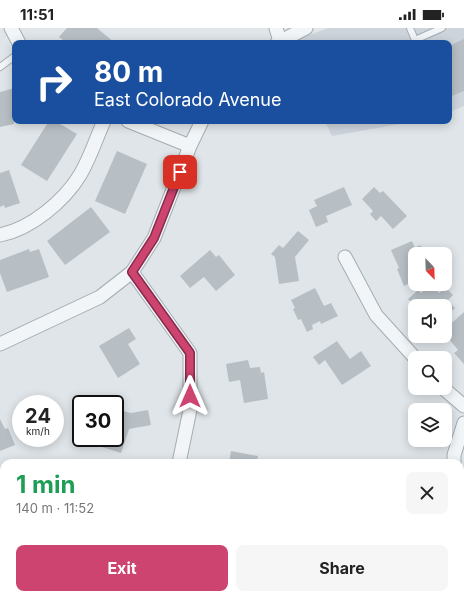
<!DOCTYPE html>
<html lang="en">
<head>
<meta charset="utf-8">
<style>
  body { margin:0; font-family:Inter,sans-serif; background:#f6f6f6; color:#222; height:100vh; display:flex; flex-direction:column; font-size:15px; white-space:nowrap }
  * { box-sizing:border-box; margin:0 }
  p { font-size:13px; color:#767676 }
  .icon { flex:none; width:22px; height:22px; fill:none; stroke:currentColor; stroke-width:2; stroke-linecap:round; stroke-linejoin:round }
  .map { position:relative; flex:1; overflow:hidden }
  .details { position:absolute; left:0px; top:431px; width:464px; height:140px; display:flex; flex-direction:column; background:#fff; border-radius:12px 12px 0 0; box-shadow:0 2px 10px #0003 }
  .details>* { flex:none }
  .guide { position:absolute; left:12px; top:12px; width:440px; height:84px; border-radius:8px; box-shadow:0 2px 10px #0003; background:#1a4fa0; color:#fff; overflow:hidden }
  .needle { width:26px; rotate:157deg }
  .tools { position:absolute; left:408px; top:219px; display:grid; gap:8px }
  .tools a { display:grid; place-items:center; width:44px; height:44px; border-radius:8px; background:#fff; box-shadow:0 2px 10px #0003; font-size:20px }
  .speed { position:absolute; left:12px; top:367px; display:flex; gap:8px; font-size:20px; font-weight:700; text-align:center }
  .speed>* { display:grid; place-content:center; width:52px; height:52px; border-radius:50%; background:#fff; box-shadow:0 2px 10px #0003; line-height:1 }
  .speed small { font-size:10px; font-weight:400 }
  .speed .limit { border:2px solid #111; border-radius:6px; background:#fff; color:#111 }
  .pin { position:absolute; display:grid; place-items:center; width:34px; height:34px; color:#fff; margin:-17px; border-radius:8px; box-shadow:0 2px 6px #0006 }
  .me { position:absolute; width:44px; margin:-22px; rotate:0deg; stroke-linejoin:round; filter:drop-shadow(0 0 3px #0008) }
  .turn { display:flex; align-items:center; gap:14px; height:84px; padding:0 16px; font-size:18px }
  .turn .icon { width:52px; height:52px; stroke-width:2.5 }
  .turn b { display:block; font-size:28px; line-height:34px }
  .round { display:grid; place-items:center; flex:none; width:42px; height:42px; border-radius:8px; background:#f6f6f6 }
  .overview { display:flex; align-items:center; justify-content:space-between; height:68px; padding:0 16px }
  h1 { font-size:24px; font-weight:700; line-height:30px; color:#1e9e55 }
  .action { display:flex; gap:8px; margin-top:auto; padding:8px 16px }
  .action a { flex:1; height:46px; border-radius:8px; background:#ce4470; color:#fff; font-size:16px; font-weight:700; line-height:46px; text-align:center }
  .action a+a { background:#f6f6f6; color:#222 }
  .status { display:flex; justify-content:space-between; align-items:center; height:28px; padding:0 20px; background:#fff; direction:ltr }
  .status svg { height:11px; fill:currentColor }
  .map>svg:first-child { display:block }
</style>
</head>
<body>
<div class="status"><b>11:51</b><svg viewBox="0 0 49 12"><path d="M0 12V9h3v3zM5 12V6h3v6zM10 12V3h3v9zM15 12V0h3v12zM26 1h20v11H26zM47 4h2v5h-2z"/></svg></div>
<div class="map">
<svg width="464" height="571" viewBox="0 0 464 571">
  <rect width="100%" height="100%" fill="#dfe5e9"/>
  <!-- built -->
  <path fill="#cdd4db" d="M328,0H464V78L449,84V15H288Z
    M325,93H417L332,108Z"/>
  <!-- building -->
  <path fill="#b7bfc5" d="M67,0H97L115,15H67L59,9Z
    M464,11V63L449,69V18Z
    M15,60V93H14V96L0,99V64Z
    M49,93H55L77,106L47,153L21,137Z
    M117,123L147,136L125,186L95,173Z
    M9,142L20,175L5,180L4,177L0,179V145Z
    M344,159L352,177L326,188L328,194L316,199L309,182L317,178L314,172Z
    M374,159L380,165L383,163L407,188L393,201L381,188L376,193L370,186L373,183L362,171Z
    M91,179L110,204L65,237L47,213Z
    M298,203L309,212L295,229L299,253L279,256L275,229L271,226L279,217L283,220Z
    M412,213L415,220L420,217L424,226H415V253L404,258L397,241L399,240L391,222Z
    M29,221L30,224L39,221L49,249L7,264L0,245V232Z
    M210,222L216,229L219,227L235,247L216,263L204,249L190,260L180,248Z
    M431,256L439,265L446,260L453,267L448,272L455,280L445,289V278H415V279L408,271L418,262L421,265Z
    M315,260L324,278L331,275L338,288L321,296L320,293L312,297L313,301L307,304L301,291L298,292L293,281L295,280L291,272Z
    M464,284V336L454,325L458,322L449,311L447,313L442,308H445V301Z
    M129,300L136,311L128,316L140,336L118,350L99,318Z
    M337,313L350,331L361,323L371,338L342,357L325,332L319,337L313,329Z
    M248,332L250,340L260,339L261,345L264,344L268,371L244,375L240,352L229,354L226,336Z
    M115,381L131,385L148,382L151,397L129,401L121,425L99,418L102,410H115Z
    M0,391L5,401L8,400L15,417L0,423Z
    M231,423L258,428L257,435H229Z
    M0,484H4V492L0,494Z
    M0,502L4,503L0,514Z
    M82,567H107V571H82Z
    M200,567H227V571H200Z
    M403,567H439L436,568L438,571H405Z"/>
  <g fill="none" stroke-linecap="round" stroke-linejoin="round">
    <!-- lane casing -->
    <g stroke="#a4adb3" stroke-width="8">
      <path id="lane" d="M410,0L415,12L442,0
        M0,39L15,28"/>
    </g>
    <!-- street casing -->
    <g stroke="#a4adb3" stroke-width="15">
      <path id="street" d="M11,0L19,15
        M276,0L280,13
        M277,15L306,0
        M128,93L190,118
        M0,207C31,201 64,173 80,147C90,130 96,111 104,93
        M345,229L376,287L415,330
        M132,244L190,325V382L179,435
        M0,316L100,269L132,244L154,210L190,118L202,93
        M443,360L464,378
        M454,435V427L464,395
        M460,506L464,519
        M154,571V567"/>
    </g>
    <!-- lane -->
    <use href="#lane" stroke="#f2f5f7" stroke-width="6"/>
    <!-- street -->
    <use href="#street" stroke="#f2f5f7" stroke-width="13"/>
  </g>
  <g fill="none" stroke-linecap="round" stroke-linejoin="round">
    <!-- route casing -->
    <g stroke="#862c49" stroke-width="10">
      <path id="route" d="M180,144L154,210L132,244L190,325V368"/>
    </g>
    <!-- route -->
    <use href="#route" stroke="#ce4470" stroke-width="7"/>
  </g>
</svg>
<div class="tools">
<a><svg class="needle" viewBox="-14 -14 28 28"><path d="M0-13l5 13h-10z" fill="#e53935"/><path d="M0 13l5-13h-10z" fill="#767676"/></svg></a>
<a><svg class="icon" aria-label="sound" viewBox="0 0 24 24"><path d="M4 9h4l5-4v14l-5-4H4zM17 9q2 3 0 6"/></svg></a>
<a><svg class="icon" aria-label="search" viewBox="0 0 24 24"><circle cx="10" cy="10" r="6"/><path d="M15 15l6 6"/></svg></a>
<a><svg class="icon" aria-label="layers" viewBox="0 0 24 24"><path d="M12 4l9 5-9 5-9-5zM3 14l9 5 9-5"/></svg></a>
</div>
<div class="speed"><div>24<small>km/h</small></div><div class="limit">30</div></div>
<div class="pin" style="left:180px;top:144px;background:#d93025"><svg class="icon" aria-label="arrive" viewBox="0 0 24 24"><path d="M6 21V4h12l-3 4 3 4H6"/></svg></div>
<svg class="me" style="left:190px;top:368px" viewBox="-20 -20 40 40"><path d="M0-17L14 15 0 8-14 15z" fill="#ce4470" stroke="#fff" stroke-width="4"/></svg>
<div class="guide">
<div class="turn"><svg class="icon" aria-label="right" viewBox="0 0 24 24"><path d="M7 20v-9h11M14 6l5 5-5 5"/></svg><div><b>80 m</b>East Colorado Avenue</div></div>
</div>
<section class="details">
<div class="overview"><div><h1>1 min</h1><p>140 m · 11:52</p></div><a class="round"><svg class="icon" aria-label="close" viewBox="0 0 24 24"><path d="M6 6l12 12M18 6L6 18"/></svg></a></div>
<div class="action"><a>Exit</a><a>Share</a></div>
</section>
</div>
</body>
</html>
